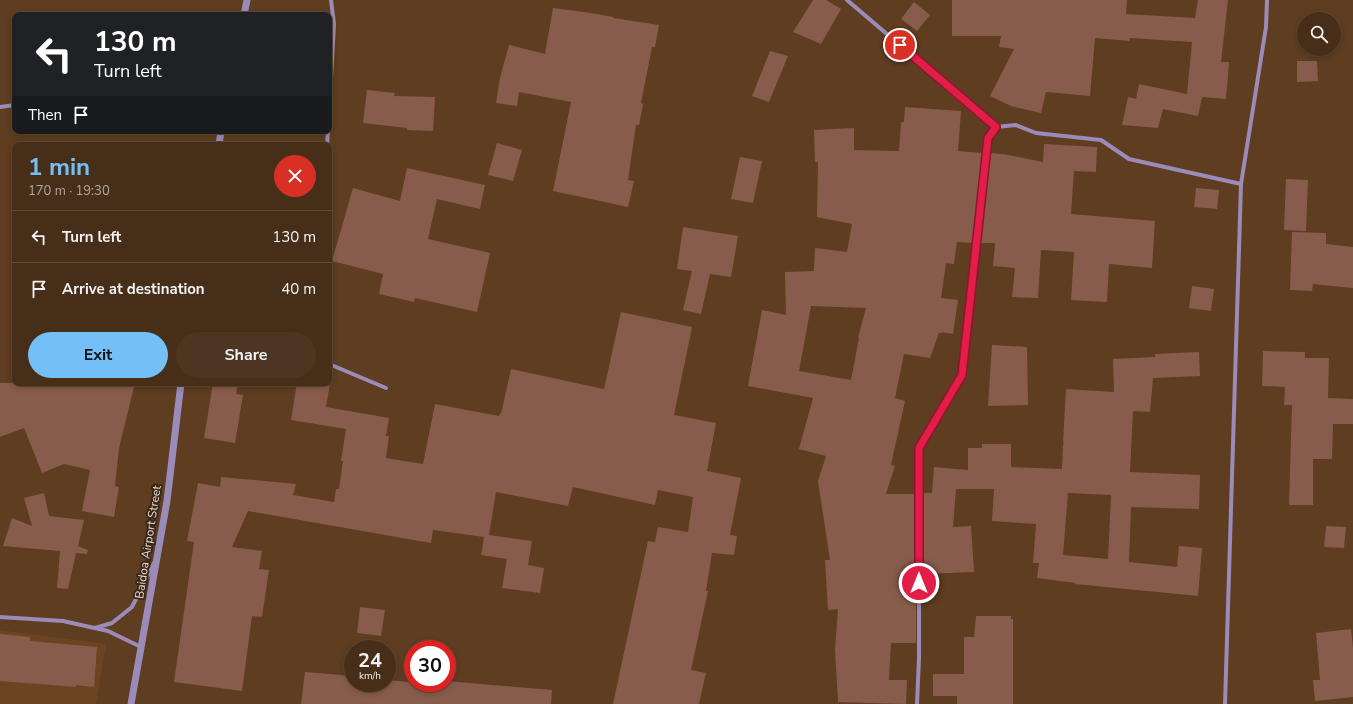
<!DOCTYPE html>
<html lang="en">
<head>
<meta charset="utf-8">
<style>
  body { margin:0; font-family:"Nunito Sans",sans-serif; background:#4d3621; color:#f1f3f6; height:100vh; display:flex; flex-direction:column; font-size:15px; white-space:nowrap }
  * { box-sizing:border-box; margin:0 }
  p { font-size:13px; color:#b0a8a2 }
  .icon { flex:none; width:22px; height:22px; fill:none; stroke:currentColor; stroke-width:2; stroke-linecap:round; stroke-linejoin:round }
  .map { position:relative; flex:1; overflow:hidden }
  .sheet { position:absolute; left:12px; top:142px; width:320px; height:244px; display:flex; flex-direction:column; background:#462e18; border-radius:8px; box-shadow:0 2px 6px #0003,0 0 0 1px #5e4a37 }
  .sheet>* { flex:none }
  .top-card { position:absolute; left:12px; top:12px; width:320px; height:122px; border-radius:8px; box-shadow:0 2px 6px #0003,0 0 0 1px #5e4a37; background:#202124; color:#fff; overflow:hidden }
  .tools { position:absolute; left:1297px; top:12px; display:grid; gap:8px }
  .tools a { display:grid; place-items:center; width:44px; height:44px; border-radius:50%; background:#462e18; box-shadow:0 2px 6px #0003,0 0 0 1px #5e4a37; font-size:20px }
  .speed { position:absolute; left:344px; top:640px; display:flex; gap:8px; font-size:20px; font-weight:700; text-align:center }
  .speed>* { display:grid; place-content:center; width:52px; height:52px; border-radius:50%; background:#462e18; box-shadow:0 2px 6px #0003,0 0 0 1px #5e4a37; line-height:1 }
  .speed small { font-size:10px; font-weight:400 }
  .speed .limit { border:6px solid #d22; background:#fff; color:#111 }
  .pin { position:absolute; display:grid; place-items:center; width:34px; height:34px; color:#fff; margin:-17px; border:2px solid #fff; border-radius:50%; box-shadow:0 1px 4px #0007 }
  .me { position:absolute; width:44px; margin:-22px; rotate:0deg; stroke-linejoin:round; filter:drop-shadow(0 0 3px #0008) }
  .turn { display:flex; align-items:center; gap:14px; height:84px; padding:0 16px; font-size:18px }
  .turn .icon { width:52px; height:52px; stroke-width:2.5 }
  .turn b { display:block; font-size:28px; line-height:34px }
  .then { display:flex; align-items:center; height:38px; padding:0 16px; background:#0003; gap:8px; font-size:15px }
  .round { display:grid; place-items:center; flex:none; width:42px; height:42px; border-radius:21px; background:#4d3621 }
  .summary { display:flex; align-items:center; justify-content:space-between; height:68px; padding:0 16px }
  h1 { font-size:24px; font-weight:700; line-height:30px; color:#74c0f6 }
  .action { display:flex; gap:8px; margin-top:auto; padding:8px 16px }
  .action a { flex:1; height:46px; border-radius:24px; background:#74c0f6; color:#111; font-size:16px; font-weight:700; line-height:46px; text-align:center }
  .action a+a { background:#4d3621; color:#f1f3f6 }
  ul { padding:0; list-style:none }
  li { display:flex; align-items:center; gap:12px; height:52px; padding:0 16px; border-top:1px solid #5e4a37 }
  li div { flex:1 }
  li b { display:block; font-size:15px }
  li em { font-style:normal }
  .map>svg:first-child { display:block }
</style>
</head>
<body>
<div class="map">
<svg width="1353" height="704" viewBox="0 0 1353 704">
  <rect width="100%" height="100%" fill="#5e3d20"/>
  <!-- built -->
  <path fill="#6b4421" d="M0,630L106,644L96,704H0Z"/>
  <!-- building -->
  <path fill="#885c4c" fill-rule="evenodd" d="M813,0H826L841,9L821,44L793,32Z
    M952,0H1127L1126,14L1195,18L1198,0H1228L1221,62H1229L1226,99L1202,97L1198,116L1163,109L1158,128L1122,125L1128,97L1136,99L1139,84L1187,94L1192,42L1130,38L1129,41L1095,38L1090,96L1046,92L1041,113L1011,106L990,96L1014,49L999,47L1001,36H952Z
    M914,2L930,15L917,31L901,19Z
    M553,8L591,13L613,17V18L659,25L655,47H652L641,103L643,104L639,125H636L628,180L634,181L628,207L553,191L571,102L519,92L517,106L496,103L500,78L509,45L545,54Z
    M770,51L788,56L769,102L752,96Z
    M1297,61H1317L1318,81L1297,82Z
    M367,90L395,93L394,96L435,97L433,131L407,130V128L363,123Z
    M905,107L961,111L958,151L983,153L973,243L957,242L954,264L946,263L941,298L958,300L953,334L942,332V333H939L930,358L904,354L895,398L905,401L891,465L895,466L886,494H916V643H891L889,680H907L906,704L838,702L835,650L838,609L828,610L825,560H830L818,481L826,456L799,449L813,398L748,386L762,310L786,315L785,272L814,271L815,248L847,252L852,224L817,217L818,162H815L814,130L854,128V150L899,151L901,122H904ZM811,306L866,308L858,338H859L851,380L799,371Z
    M497,143L522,150L513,181L488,175Z
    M1044,144L1097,147L1096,172L1074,171L1071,214L1155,221L1152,268L1109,264L1107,302L1071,300L1074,252L1041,250L1038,298L1012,297L1015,268L993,266L995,243H980L990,153L1003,154L1043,162Z
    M740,157L762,161L753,203L731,199Z
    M407,168L485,185L480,209L437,199L428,239L490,253L477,312L415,298L414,302L379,294L383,274L332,261L353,188L400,201Z
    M1286,179L1308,180L1306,231L1284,230Z
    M1196,188L1219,190L1217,209L1194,207Z
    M683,227L738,236L731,277L710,274L701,314L683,310L692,271L677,269Z
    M1292,232L1326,233V244L1353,247V288L1313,284L1312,291L1290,290Z
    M1192,286L1214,289L1211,311L1189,308Z
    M621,312L692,327L674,415L716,423L707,471L741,478L730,535L737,536L734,555L712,553L706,591H708L691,670L706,673L699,704H613L648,541L655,542L658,527L688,532L693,497L658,490L655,505L573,487L568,506L496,492L489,535L532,541L528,565L544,568L540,593L502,588L507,559L481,555L484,537L433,530L431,543L248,511L232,547L262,551L259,569L269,570L262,617L252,616L242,691L174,682L194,542L187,541L198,483L220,487L221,477L296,484L293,495L334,502L336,489H339L343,461H341L346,429L291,420L297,383H330L326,407L389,418L386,436H389L386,458L423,464L435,404L499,416L500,413L501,414L511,369L604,389Z
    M992,345L1027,347L1028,405L988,406Z
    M1263,351L1305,352V358H1329L1328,398L1353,399V424H1333L1332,459H1313V505H1289L1292,405H1284L1285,387L1262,386Z
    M1199,352L1200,376L1153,378L1150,412L1133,411L1130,472L1200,475L1199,509L1131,507L1129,562L1177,567L1179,546L1202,548L1198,596L1075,584L1076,583L1037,578L1039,563H1033L1036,524L992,521L994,489H956L953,527L971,526L974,572L922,574V493H932L934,467L968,470V448H982V444H1011V467L1062,469L1063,444H1065L1063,443L1066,389L1114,392L1113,359L1155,357V354ZM1068,493L1111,495L1108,559L1063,555Z
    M0,383H135L119,448L115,486L119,487L114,517L82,511L90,470L64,464L42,473L24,428L0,437Z
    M213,383H238L236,394L243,395L235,443L204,438Z
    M44,493L49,516L84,520L78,546L88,550L87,554L76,553L68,589L57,588L60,551L3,546L12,518L32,526L24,498Z
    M1326,526L1346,527L1344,548L1324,547Z
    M360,607L385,610L381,636L357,633Z
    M976,616H1011V619H1013V704H957V696H933V674H964V637H974Z
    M1351,629L1353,648V697L1315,701L1313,680H1320L1316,633Z
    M0,634L30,637V641L97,647L94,687L76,685V687L0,681Z
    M305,672L353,676V683H387V680L408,682V678H413V683H447V681L552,690L551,704H301Z"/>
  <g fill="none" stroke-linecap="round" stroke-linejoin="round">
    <!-- minor -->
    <path stroke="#9b8bb9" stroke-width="4" d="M847,0L996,127L1016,125L1036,133L1101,140L1129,159L1241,184
      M0,107L15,105
      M329,114L334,24L331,0
      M327,145L328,131
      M329,364L386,388
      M0,617L63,621L108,631L141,647
      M95,628L112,623L132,607L154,563
      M917,704L919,658V448L962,375L988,138L996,127
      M1225,704L1241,184L1266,27L1267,0"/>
    <!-- tertiary -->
    <path stroke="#9b8bb9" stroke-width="7" d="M244,15L247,0
      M219,145L221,131
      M131,704L167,501L181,383"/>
  </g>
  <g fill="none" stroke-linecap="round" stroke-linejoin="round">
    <!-- route casing -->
    <g stroke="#92132f" stroke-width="10">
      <path id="route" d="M900,45L996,127L988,138L962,375L919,448V583"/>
    </g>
    <!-- route -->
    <use href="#route" stroke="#e11d48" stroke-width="7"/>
  </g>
  <g text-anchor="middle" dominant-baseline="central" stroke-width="4" stroke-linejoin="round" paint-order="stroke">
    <!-- street labels -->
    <g font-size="12" fill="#f0dccb" stroke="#38281b">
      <text transform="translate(148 542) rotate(-81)">Baidoa Airport Street</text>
    </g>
  </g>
</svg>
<div class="tools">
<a><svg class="icon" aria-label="search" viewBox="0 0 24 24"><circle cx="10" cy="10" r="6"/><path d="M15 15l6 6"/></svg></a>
</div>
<div class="speed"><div>24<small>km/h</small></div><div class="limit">30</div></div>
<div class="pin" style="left:900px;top:45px;background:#d93025"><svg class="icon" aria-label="arrive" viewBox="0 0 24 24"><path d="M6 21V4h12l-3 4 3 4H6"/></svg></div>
<svg class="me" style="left:919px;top:583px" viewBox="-20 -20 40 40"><circle r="17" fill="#e11d48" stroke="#fff" stroke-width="3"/><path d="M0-11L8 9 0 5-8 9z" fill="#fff"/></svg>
<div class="top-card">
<div class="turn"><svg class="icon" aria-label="left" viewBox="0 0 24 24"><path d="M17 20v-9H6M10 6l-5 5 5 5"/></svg><div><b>130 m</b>Turn left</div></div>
<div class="then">Then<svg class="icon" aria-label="arrive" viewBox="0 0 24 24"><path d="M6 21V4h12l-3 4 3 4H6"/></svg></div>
</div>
<section class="sheet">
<div class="summary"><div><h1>1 min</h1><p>170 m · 19:30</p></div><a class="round" style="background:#d93025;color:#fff"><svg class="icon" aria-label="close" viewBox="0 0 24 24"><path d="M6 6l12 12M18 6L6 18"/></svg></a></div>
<ul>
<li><svg class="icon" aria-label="left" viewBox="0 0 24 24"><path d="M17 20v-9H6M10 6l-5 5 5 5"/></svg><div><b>Turn left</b></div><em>130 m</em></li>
<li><svg class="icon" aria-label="arrive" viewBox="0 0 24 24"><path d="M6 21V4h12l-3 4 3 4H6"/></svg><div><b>Arrive at destination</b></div><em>40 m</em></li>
</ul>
<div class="action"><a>Exit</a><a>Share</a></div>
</section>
</div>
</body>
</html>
